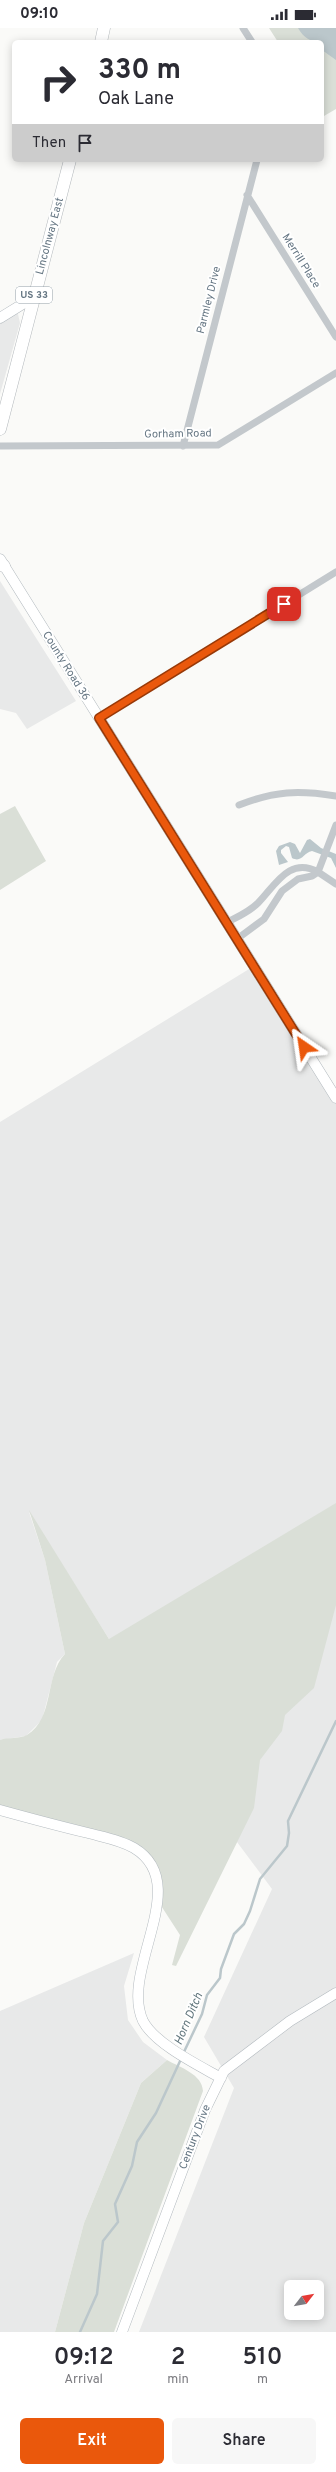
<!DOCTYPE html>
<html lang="en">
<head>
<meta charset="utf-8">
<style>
  body { margin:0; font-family:Overpass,sans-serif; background:#f7f7f7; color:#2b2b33; height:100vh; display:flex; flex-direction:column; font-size:15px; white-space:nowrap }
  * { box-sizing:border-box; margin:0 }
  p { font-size:13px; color:#7c7c81 }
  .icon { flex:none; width:22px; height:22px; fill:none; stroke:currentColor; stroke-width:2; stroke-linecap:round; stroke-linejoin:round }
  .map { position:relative; height:2304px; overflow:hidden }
  .side { display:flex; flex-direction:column; background:#fff; flex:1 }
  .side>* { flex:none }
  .banner { position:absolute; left:12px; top:12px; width:312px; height:122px; border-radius:6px; box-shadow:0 2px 10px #0003; background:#fff; color:#2b2b33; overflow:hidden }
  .needle { width:26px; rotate:59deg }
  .controls { position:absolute; left:284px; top:2252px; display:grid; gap:8px }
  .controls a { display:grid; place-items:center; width:40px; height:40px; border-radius:6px; background:#fff; box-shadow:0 2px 10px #0003; font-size:20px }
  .pin { position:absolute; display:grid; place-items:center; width:34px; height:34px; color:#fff; margin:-17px; border-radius:8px; box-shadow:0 2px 6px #0006 }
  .me { position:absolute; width:44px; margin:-22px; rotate:328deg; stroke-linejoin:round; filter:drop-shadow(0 0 3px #0008) }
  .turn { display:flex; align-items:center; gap:14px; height:84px; padding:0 20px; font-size:18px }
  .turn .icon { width:52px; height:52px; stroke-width:2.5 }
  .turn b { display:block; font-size:28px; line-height:34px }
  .then { display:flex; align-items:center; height:38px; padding:0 20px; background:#0003; gap:8px; font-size:15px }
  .eta { display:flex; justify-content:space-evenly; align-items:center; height:68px; text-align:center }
  .eta b { font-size:24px; font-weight:600; line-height:28px }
  .action { display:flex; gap:8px; margin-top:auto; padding:8px 20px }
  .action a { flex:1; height:46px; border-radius:6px; background:#ea580c; color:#fff; font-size:16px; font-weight:600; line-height:46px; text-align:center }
  .action a+a { background:#f7f7f7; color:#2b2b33 }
  .status { display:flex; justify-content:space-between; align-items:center; height:28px; padding:0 20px; background:#fff; direction:ltr }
  .status svg { height:11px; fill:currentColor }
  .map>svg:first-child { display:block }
</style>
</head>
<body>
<div class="status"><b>09:10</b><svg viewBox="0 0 49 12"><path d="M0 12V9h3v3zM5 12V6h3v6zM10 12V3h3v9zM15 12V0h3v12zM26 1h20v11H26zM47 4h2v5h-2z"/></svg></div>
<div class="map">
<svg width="336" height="2304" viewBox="0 0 336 2304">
  <rect width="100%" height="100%" fill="#fafaf8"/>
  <!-- built -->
  <path fill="#e8e9e9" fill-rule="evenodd" d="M15,284L18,286L20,295L0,366V293Z
    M0,553L76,673L27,701L16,685L0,681Z
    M254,938L336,1070V2304H139L234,2060L204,2009L272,1861L237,1814L29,1484L45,1532L65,1626L57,1634L42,1692L26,1708L0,1712V1094ZM291,2259H317V2285H291Z
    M134,1925L124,1958L128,1992L143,2014L167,2032L141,2055L84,2195L55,2304H0V1983Z"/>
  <!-- green -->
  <path fill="#dadfd7" d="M269,0H336V81L324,88L322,85V14H278Z
    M15,778L46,833L0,862V786Z
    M336,1475V1577L314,1660L285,1687L282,1703L260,1732L254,1780L176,1938L172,1937L180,1907L158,1873L157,1852L134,1820L0,1782V1712C8,1709 20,1711 27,1707C55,1690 44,1648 65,1626L45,1532L29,1482L109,1611Z
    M167,2032C181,2040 202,2046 203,2063L114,2304H55L84,2195L141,2055Z"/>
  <!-- water -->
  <path fill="#bbc7cb" d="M298,0H336V32L322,22V14C310,14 304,10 298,0Z
    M310,811L321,820L336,826V840L331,830L312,823C303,825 302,835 292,830L289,819L286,818L281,822V825L288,834L279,837L276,823L279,818L290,814L295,816L300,825L307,812Z"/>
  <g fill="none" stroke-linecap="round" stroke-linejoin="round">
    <!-- stream -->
    <path stroke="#bbc7cb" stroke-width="2.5" d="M183,2026L202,1986L207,1967L220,1950L221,1941L234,1906L244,1896L250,1883L260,1851L287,1818L289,1805L288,1793L336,1693
      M80,2304L97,2266L103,2213L118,2194L115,2176L132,2138L137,2114L156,2085L181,2031"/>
    <!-- secondary casing -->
    <g stroke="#b3babf" stroke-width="11">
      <path id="secondary" d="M0,290L34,269
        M0,531L336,1070
        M0,1782C29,1790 59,1798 88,1805C103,1809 121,1812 134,1820C194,1856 119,1942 143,1993C155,2016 198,2037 221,2050
        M122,2304L205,2082L224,2043L290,1993L336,1965"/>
    </g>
    <!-- highway casing -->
    <g stroke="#b4b9bd" stroke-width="13">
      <path id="highway" d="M101,14L104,0
        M0,401L70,132
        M0,537L4,538"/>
    </g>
    <!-- street -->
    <path stroke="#c3c8cc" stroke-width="7" d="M243,0L252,14
      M247,167L336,309
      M0,418L218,417L336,345
      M183,418L257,132
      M99,690L336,544
      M239,777C275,763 298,762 336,768
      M336,797L318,844L336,856
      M226,895C237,889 249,884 258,875C275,858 289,828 318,844L312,848L298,851L282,863L264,891L237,911"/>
    <!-- secondary -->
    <use href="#secondary" stroke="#fff" stroke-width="10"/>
    <!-- highway -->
    <use href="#highway" stroke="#fff" stroke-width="12"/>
  </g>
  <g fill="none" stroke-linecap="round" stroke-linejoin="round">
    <!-- route casing -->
    <g stroke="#983908" stroke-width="10">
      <path id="route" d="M284,576L99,690L304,1019"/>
    </g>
    <!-- route -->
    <use href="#route" stroke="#ea580c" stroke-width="7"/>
  </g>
  <g text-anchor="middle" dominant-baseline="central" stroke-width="4" stroke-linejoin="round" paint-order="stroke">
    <!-- shield labels -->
    <rect fill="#fff" stroke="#939fa8" stroke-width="1" x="16" y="259" width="36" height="16" rx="3"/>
    <g font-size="10" font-weight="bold" fill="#657683">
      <text x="34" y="267">US 33</text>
    </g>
    <!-- street labels -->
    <g font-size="11" fill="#657683" stroke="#fff">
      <text transform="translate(50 208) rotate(-75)">Lincolnway East</text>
      <text transform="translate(301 233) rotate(58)">Merrill Place</text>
      <text transform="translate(209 272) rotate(-76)">Parmley Drive</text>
      <text transform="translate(178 406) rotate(-1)">Gorham Road</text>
      <text transform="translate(66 638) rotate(58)">County Road 36</text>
      <text transform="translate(195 2109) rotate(-69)">Century Drive</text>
    </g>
    <!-- water labels -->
    <g font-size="12" font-style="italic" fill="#60757c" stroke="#fff">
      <text transform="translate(189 1991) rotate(-67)">Horn Ditch</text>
    </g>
  </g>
</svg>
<div class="controls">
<a><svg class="needle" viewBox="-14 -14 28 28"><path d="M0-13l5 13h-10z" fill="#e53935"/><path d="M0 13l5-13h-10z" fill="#7c7c81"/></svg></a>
</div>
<div class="pin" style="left:284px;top:576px;background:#d93025"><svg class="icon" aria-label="arrive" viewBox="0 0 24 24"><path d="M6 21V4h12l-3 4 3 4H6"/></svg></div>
<svg class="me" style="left:304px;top:1019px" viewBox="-20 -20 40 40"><path d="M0-17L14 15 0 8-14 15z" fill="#ea580c" stroke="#fff" stroke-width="4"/></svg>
<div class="banner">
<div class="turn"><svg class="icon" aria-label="right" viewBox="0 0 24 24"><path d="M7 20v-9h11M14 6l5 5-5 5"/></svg><div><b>330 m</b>Oak Lane</div></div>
<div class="then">Then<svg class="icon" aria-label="arrive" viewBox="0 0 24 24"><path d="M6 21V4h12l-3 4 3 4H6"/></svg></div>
</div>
</div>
<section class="side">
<div class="eta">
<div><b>09:12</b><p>Arrival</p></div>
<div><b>2</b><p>min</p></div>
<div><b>510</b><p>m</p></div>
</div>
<div class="action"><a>Exit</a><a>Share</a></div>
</section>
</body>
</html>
